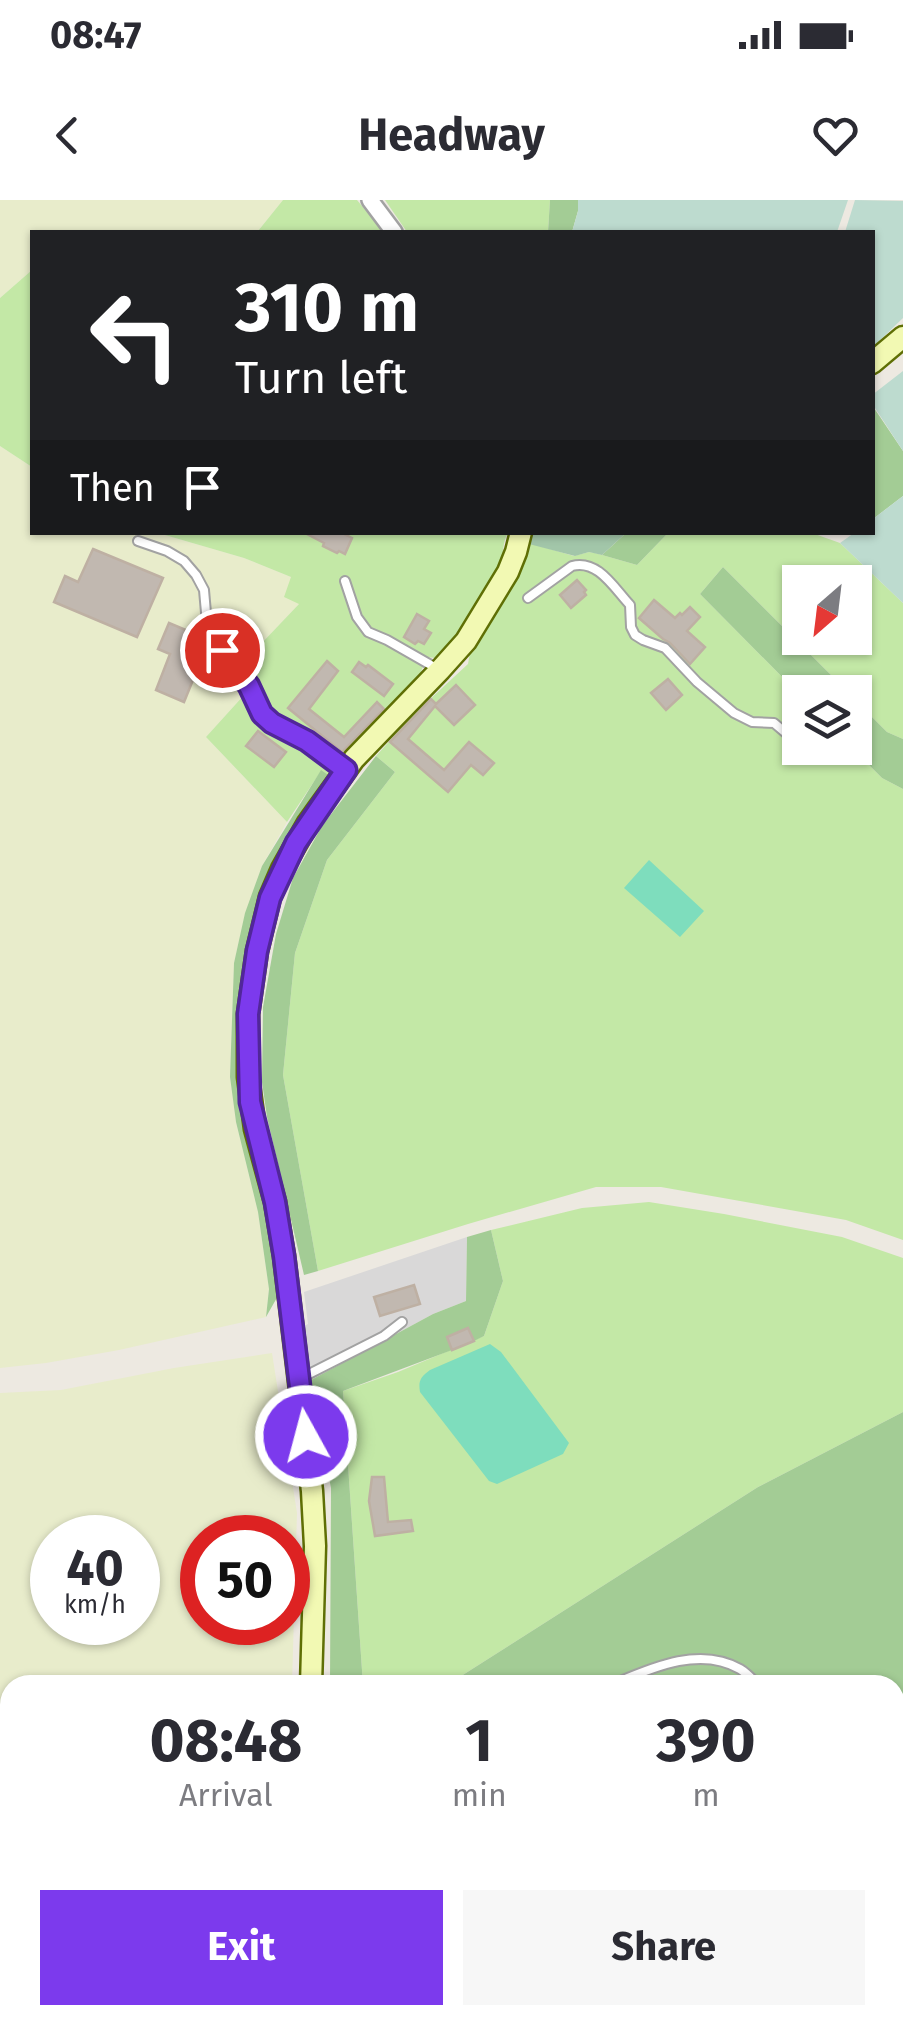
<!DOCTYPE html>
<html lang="en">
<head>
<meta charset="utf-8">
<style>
  body { margin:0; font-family:"Fira Sans",sans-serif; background:#f7f7f7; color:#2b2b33; height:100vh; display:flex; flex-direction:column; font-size:38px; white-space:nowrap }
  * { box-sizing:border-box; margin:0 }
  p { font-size:32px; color:#7c7c81 }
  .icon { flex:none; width:55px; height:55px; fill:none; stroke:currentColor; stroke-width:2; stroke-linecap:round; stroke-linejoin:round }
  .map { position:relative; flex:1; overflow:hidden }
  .details { position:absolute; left:0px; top:1475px; width:905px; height:350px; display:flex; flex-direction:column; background:#fff; border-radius:30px 30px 0 0; box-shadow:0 2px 8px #0004 }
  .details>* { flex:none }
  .top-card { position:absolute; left:30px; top:30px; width:845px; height:305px; border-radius:0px; box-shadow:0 2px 8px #0004; background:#202124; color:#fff; overflow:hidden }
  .needle { width:65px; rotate:208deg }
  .tools { position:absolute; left:782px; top:365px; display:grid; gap:20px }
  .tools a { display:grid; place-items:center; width:90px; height:90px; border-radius:0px; background:#fff; box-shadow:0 2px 8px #0004; font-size:50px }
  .speed { position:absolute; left:30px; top:1315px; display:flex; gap:20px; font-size:50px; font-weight:700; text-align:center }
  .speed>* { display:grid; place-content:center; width:130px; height:130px; border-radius:50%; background:#fff; box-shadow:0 2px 8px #0004; line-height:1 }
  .speed small { font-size:25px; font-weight:400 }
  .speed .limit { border:15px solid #d22; background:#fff; color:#111 }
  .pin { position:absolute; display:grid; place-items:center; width:85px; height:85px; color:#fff; margin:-42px; border:5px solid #fff; border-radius:50%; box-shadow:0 2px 10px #0007 }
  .me { position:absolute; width:110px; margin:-55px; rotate:353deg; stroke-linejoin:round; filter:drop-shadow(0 0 8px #0008) }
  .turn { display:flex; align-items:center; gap:35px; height:210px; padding:0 40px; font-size:45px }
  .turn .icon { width:130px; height:130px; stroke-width:2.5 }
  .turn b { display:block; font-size:70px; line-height:85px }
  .then { display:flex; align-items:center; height:95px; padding:0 40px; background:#0003; gap:20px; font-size:38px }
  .eta { display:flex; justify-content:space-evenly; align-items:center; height:170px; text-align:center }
  .eta b { font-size:60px; font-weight:700; line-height:70px }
  .button { display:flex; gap:20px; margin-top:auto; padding:20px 40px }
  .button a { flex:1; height:115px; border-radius:0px; background:#7c3aed; color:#fff; font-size:40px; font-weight:700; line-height:115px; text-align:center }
  .button a+a { background:#f7f7f7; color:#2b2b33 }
  .status { display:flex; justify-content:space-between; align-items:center; height:70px; padding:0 50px; background:#fff; direction:ltr }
  .status svg { height:28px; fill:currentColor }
  header { display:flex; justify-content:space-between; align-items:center; height:130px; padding:0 40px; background:#fff; font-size:45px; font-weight:700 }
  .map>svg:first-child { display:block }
</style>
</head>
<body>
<div class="status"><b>08:47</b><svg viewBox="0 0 49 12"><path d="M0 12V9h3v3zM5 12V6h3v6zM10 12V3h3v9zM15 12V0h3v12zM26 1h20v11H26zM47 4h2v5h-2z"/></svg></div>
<header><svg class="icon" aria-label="back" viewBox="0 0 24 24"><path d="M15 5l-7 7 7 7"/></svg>Headway<svg class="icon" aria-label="heart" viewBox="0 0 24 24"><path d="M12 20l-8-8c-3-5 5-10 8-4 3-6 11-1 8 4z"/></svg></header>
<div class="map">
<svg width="903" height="1825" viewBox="0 0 903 1825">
  <rect width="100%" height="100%" fill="#ede9e1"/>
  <!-- residential -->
  <path fill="#d9d8d8" d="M467,1037L466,1101L433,1114L311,1180L302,1127L308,1124L304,1092Z
    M528,1815H583L585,1817L588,1815H645L653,1825H523L521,1821Z"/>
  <!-- farmland -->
  <path fill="#e8eccb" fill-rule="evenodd" d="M0,0H283L258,31L248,32H32V70L0,98Z
    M0,246L32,267V332L158,333L244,358L291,377L300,403L243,463L254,484L206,537L287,622L262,666L245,714L234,763L230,877L236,922L258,1012L269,1089L266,1117L119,1150L46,1163L0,1168Z
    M272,1153L297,1313L292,1485H10V1749L0,1756V1193L61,1190L174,1168ZM52,1338H138V1422H52ZM202,1338H288V1422H202Z
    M10,1798V1815H470L479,1825H0V1805Z"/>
  <!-- grass -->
  <path fill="#c3e8a6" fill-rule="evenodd" d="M283,0H357L384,32H248L258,31Z
    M385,0H550L548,32H407Z
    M32,70V267L0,246V98Z
    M158,333H508C502,343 504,353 501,364C494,389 455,442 435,458L427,457L417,481L331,577L321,571L287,622L206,537L254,484L242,464L299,404L284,397L291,377L244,358Z
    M668,333H812L840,343L903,403V539L887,532L855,500V492H848L723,367L700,394L800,495V548H852L882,578L903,589V1040L846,1020L661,987H596L468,1024L318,1071L283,875L295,753L327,660L395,572L376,556L414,514L468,464L472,441L519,367L529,343L574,356L589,352L595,353L637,365ZM800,382H855V438H800Z
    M649,1002L724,1014L842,1037L903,1058V1212L758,1287L447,1485H363L343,1191L398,1172L484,1136L503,1081L491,1030L582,1008Z
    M900,1755L903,1756V1825H701L734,1815H895V1767Z
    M645,1815H697L679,1825H653Z"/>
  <!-- forest -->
  <path fill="#a3cc95" d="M550,0H578V11L572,32H548Z
    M872,205L903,251V296L873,319Z
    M626,333H668L637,365L602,355Z
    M723,367L848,492H800V495L700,394Z
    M855,500L887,532L903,539V589L882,578L852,548H855Z
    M376,556L395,572L327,660L295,753L283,875L318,1071L304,1075L267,917L262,882L263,807L276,734L293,678L322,626Z
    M321,570L331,577L299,628L246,808L283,1087L266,1117L269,1089L258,1012L236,922L230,877L234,763L245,713L262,666Z
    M491,1030L503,1081L484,1136L474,1141L468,1129L447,1137L452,1150L343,1191L363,1485H330L331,1288L311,1180L433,1114L466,1101L467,1037Z
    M903,1212V1756H899L895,1767V1485H447L758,1287Z"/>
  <!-- wetland -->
  <path fill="#bddbcf" d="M578,0H848L837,32H572L578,11Z
    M855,0L903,1V118L873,147L872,32H845Z
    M903,171V251L873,205L872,195Z
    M903,296V403L840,343L854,333L872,332L873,319Z"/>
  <!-- cemetery -->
  <path fill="#a2c6a9" d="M530,333H626L602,355L589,352L575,356L529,344Z"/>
  <!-- pitch -->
  <path fill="#7eddbd" d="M649,660L704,711L680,737L624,688Z
    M490,1144L501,1152L569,1243L563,1254L497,1284L489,1281L420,1192C418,1180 421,1177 430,1170Z"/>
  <!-- building -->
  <path fill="#c1b8b0" stroke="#beb0a3" stroke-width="2.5" d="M303,332H340L352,338L345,354L339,351L337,353L323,346L324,343Z
    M93,349L163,378L137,437L54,402L65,376L78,382Z
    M577,380L586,390L584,392L586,395L571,408L560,395Z
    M654,400L675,418L680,413L682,415L690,407L700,417L687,431L705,447L690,464L670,443L663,439L639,418Z
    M417,414L429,421L424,429L431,433L424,444L418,441L415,444L404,437Z
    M169,423L205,438L208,443L184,502L156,490L170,454L158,449Z
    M327,461L338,471L309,509L344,537L377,502L384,509L342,552L288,508Z
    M359,462L366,467L368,465L393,484L384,496L352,472Z
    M668,479L682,495L666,510L651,493Z
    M456,485L475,505L454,525L435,506L408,539L444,570L469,542L494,563L483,575L471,565L448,592L390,542L431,499L436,504Z
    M258,531L286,552L274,567L246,546Z
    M414,1085L420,1104L380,1116L374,1097Z
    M468,1128L474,1141L452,1150L447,1137Z
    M372,1277H384L388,1322L411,1320L413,1331L375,1336L369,1301Z"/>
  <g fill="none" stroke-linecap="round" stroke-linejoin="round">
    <!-- service casing -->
    <g stroke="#a2a2a2" stroke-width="12">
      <path id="service" d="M138,341L167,351L184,361L196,375L204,390L207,424L212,436L249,486L262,514L272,523L307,541L345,570
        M345,381L357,417L368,432L387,440L436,468
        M528,398L572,366C598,359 614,388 630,405L631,427L635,435L643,440L665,448L697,482L734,513L752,522L774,523L787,534
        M303,1177L384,1136L402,1122
        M611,1485C649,1469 699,1445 740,1469C747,1473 753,1480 758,1485
        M837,1815L855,1825
        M815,1825L820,1815"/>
    </g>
    <!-- minor casing -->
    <g stroke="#a2a2a2" stroke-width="20">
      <path id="minor" d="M370,0L394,32"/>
    </g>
    <!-- tertiary casing -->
    <g stroke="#a2a2a2" stroke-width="22">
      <path id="tertiary" d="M491,1815L500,1825"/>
    </g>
    <!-- secondary casing -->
    <g stroke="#5f6f05" stroke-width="25">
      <path id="secondary" d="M872,163L903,137
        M311,1485L315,1346L312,1291L284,1056L275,1002L255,929L248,877V814L257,751L270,697L282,669L308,623L354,559L440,470L466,441L508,372L516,352L521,332
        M0,1778L10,1772"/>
    </g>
    <!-- service -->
    <use href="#service" stroke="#fff" stroke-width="8"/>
    <!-- minor -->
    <use href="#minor" stroke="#fff" stroke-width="15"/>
    <!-- tertiary -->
    <use href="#tertiary" stroke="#fff" stroke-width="18"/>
    <!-- secondary -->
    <use href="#secondary" stroke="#f2f9b3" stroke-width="20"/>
  </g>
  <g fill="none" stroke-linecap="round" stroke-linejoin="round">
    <!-- route casing -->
    <g stroke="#51269a" stroke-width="25">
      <path id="route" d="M222,450L249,486L262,514L272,523L307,541L346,570L296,643L270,698L257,751L248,814L250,902L275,1002L284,1056L306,1236"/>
    </g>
    <!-- route -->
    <use href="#route" stroke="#7c3aed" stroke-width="18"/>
  </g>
</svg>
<div class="tools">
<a><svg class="needle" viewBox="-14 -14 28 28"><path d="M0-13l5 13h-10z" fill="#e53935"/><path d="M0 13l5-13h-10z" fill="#7c7c81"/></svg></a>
<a><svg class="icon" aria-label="layers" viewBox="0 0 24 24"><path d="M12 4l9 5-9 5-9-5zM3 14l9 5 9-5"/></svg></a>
</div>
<div class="speed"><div>40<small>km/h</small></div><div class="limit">50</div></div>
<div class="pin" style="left:222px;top:450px;background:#d93025"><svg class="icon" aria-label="arrive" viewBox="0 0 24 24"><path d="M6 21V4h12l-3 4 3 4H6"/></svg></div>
<svg class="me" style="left:306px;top:1236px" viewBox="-20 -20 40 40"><circle r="17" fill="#7c3aed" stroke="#fff" stroke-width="3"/><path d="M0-11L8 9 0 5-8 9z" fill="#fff"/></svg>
<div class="top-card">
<div class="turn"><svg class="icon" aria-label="left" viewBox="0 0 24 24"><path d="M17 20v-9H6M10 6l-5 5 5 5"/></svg><div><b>310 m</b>Turn left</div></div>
<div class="then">Then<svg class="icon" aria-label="arrive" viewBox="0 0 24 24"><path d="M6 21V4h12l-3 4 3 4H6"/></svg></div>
</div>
<section class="details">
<div class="eta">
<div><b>08:48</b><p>Arrival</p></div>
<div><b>1</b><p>min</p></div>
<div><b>390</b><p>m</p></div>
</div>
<div class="button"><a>Exit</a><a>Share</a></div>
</section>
</div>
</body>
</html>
